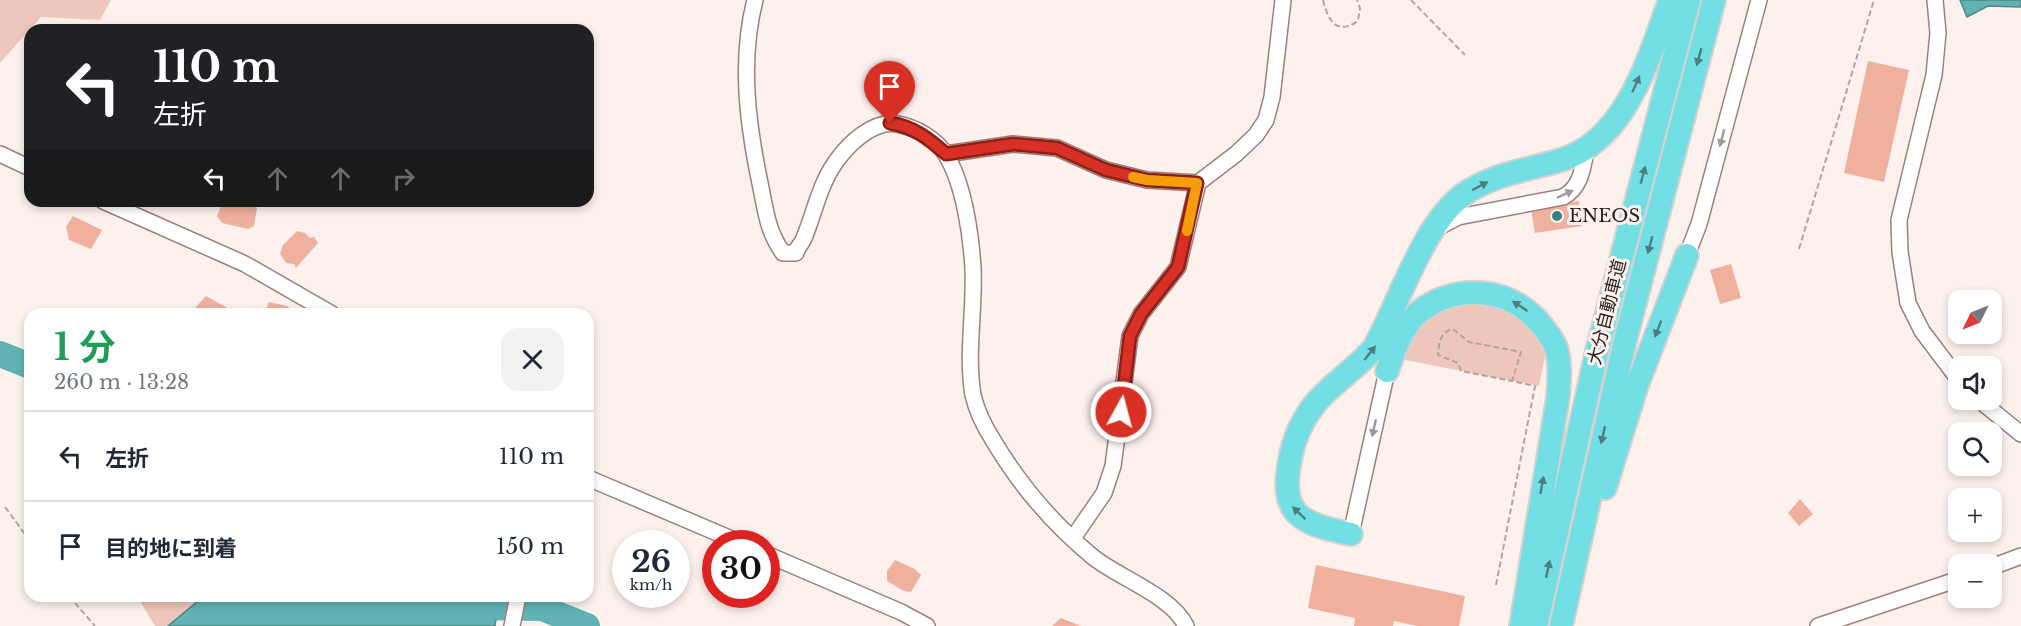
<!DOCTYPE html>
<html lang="ja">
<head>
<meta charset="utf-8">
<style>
  body { margin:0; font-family:"Libre Baskerville","Noto Sans JP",serif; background:#f2f2f3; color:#1f2937; height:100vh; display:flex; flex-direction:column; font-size:22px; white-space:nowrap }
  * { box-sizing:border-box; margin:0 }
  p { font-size:20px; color:#747a83 }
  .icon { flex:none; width:33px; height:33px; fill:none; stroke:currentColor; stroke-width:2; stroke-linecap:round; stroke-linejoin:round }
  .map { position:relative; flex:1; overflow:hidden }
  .details { position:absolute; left:24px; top:308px; width:570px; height:294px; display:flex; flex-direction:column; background:#fff; border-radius:18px; box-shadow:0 3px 9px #0003 }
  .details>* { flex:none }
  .banner { position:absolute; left:24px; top:24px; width:570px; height:183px; border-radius:18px; box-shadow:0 3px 9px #0003; background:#202124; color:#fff; overflow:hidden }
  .needle { width:39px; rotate:227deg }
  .tools { position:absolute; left:1948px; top:290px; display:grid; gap:12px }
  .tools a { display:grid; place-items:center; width:54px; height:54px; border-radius:12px; background:#fff; box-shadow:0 3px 9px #0003; font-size:30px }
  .speed { position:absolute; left:612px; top:530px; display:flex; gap:12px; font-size:30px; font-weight:700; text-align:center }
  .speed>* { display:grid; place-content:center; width:78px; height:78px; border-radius:50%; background:#fff; box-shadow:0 3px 9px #0003; line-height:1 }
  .speed small { font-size:15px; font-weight:400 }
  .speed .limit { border:9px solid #d22; background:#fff; color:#111 }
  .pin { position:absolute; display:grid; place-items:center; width:51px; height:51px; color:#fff; margin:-62px -26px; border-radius:50% 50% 50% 0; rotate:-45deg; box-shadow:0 0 6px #0007 }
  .pin .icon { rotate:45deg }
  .me { position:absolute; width:66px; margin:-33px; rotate:7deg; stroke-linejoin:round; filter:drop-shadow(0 0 4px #0008) }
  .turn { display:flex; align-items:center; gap:21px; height:126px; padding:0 30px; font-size:27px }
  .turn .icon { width:78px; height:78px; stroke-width:2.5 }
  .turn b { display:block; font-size:42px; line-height:51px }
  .lanes { display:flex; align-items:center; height:57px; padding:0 30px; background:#0003; justify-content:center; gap:30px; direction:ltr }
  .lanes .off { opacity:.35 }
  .round { display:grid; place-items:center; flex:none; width:63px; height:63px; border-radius:18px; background:#f2f2f3 }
  .summary { display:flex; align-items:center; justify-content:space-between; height:102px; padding:0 30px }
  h1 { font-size:36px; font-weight:700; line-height:45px; color:#1e9e55 }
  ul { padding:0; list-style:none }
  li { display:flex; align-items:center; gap:18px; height:90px; padding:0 30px; border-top:2px solid #e0e1e3 }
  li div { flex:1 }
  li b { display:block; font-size:22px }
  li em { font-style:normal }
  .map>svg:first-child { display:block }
</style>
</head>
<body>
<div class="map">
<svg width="2021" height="626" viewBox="0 0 2021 626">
  <rect width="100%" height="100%" fill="#fdf1ed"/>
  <!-- green -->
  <path fill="#eec6bb" d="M0,0H111L100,20L41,17L0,63Z
    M1471,302L1492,304L1513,313L1535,332L1545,356L1539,386L1400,359C1408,326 1440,307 1471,302Z
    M137,596H204L168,626H155Z"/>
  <!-- water -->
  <path fill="#61b2b4" stroke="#508686" stroke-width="1.5" d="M1960,0H2021V7L1988,6L1967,17Z
    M204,596H499L495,626H168Z"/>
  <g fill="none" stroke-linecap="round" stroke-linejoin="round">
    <!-- river -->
    <path stroke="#61b2b4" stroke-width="26" d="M0,354L30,366
      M464,607L542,608L587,626"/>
  </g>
  <!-- building -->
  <path fill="#efb09e" d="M1868,61L1909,70L1884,182L1844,173Z
    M1529,196L1549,206L1579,201L1582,226L1535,233Z
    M223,201L253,203L257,208L254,226L248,229L222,223L217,216Z
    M73,216L102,230L91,249L69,240L66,227Z
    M297,231L305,233L310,238L314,237L318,243L296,268L294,264L286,263L280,254L283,245Z
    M1731,264L1741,298L1720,304L1710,270Z
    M206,296L233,311L236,314H196V307Z
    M269,302L287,306L297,314H264Z
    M1800,499L1813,514L1799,526L1788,513Z
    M895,560L915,569L921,575L911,592L904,591L887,581V571Z
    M1316,565L1465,596L1459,626H1417L1394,621L1393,626H1354L1355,618L1308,608Z
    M1061,618L1081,626H1052Z"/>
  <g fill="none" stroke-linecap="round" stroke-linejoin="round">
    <!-- minor casing -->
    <g stroke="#9c8179" stroke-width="18">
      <path id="minor" d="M755,0C739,62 748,127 761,188C766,213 768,232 783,253H796C797,247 802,244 804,238C814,214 820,184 835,163C848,144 873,120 897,124C915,127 937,139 946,155C964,184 971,235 973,268C975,310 966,354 973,395C977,412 984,426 993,440C1019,484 1053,524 1093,557C1119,578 1172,596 1186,626
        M1935,0L1938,33L1934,75L1899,220L1900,252L1908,303L1922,331L1959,380
        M0,154L30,168
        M946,154L1013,144L1057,148L1106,170L1147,180L1198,183
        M103,201L245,264L332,314
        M1437,228L1458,217L1563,197C1582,187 1583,166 1587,146
        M1687,255L1699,224L1759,0
        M1978,399L2021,434
        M588,478L741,543
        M1351,534L1387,371
        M1073,538L1104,493L1113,466L1130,336L1141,314L1178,267L1198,183L1236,154L1256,135L1266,120L1272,97L1283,0
        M766,554L901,612L927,626
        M1992,567L2021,556
        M512,626L518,596
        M1818,626L1959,579"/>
    </g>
    <!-- highway casing -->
    <g stroke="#d4d2d1" stroke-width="26">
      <path id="highway" d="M1387,371C1394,351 1403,325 1420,311C1457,284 1506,287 1537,320C1545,329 1554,340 1557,351C1561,366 1559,381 1558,397L1521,626
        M1605,488L1637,385L1687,255
        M1351,534C1301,524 1279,515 1290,460C1293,441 1302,421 1314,405C1332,383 1356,369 1374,348C1399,303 1423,225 1463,195C1492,174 1528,170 1561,160C1627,140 1649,57 1670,0
        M1536,626L1597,351L1689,0
        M1561,626L1625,341L1714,0"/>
    </g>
    <!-- path -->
    <path stroke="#b2a6a2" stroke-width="2" stroke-dasharray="6 3" stroke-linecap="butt" d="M1323,0C1328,20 1336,36 1358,21L1360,8L1357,0
      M1411,0L1465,55
      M1799,249L1874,0
      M5,507L30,541
      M1496,585L1535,386L1512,381L1521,352L1469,342L1453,329C1440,332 1439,343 1438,355L1458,363L1461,371L1512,381
      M69,596L95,626"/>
    <!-- minor -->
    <use href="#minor" stroke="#fff" stroke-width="15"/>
    <!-- highway -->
    <use href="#highway" stroke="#71dfe3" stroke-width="22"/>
  </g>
  <!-- one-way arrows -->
  <defs><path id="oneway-solid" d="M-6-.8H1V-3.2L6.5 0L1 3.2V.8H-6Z" transform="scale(1.5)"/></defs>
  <g fill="#4d7e7f">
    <use href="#oneway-solid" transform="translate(1699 57) rotate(105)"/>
    <use href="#oneway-solid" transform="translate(1636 84) rotate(-66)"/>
    <use href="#oneway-solid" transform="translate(1643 175) rotate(-75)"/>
    <use href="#oneway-solid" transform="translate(1480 186) rotate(-28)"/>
    <use href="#oneway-solid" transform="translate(1650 245) rotate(105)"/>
    <use href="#oneway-solid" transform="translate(1520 306) rotate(-147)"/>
    <use href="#oneway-solid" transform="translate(1658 329) rotate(111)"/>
    <use href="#oneway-solid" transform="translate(1370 353) rotate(-52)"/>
    <use href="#oneway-solid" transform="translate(1603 435) rotate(103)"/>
    <use href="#oneway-solid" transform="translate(1542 485) rotate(-80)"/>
    <use href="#oneway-solid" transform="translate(1299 513) rotate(-136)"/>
    <use href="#oneway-solid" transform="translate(1548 569) rotate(-78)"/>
  </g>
  <g fill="#9f9a98">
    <use href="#oneway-solid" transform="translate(1722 138) rotate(105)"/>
    <use href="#oneway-solid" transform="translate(1565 194) rotate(-25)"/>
    <use href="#oneway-solid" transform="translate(1374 428) rotate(102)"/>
  </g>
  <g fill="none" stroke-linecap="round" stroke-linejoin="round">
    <!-- route casing -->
    <g stroke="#8d1f18" stroke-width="15">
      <path id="route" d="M890,123C914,127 928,138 946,154L1013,144L1057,148L1106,170L1147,180L1197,183L1178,267L1141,314L1130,336L1121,412"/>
    </g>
    <!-- route -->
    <use href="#route" stroke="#d93025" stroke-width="10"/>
    <!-- slow -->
    <path stroke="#f59e0b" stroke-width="10" d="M1133,177L1147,180L1197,183L1187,231"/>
  </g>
  <!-- markers -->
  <circle fill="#388183" stroke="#fdf1ed" stroke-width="2" cx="1557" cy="216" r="6"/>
  <g text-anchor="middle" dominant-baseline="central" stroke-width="6" stroke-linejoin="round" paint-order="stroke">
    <!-- poi labels -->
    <g font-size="18" fill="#291e1b" stroke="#fdf1ed" text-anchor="start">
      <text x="1569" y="216">ENEOS</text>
    </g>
    <!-- street labels -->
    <g font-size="18" fill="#291e1b" stroke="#fdf1ed">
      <text transform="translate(1607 312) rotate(-76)">大分自動車道</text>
    </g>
  </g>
</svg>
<div class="tools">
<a><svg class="needle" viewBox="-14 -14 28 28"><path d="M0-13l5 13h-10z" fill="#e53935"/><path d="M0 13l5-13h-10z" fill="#747a83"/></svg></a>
<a><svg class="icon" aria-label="sound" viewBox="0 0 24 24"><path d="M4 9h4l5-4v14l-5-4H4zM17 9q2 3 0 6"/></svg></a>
<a><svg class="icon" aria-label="search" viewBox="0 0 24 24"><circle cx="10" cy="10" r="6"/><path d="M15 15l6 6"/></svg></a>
<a>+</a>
<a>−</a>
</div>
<div class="speed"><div>26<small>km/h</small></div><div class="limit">30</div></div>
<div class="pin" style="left:890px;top:123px;background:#d93025"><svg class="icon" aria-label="arrive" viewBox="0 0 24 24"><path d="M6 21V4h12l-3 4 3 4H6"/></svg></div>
<svg class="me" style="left:1121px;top:412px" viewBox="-20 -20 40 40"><circle r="17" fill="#d93025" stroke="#fff" stroke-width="3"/><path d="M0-11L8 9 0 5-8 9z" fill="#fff"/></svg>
<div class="banner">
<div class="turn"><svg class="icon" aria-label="left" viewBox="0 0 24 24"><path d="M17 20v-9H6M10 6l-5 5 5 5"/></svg><div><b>110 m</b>左折</div></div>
<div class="lanes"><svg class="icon" aria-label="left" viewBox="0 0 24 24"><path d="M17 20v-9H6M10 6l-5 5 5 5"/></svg><svg class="icon off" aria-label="ahead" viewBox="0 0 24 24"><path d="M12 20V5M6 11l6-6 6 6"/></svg><svg class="icon off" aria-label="ahead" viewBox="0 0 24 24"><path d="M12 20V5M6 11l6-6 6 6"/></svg><svg class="icon off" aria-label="right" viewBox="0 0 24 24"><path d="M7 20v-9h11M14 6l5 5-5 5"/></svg></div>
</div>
<section class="details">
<div class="summary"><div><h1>1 分</h1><p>260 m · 13:28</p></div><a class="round"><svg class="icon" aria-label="close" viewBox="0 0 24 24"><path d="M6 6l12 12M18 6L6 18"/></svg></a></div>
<ul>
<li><svg class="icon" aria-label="left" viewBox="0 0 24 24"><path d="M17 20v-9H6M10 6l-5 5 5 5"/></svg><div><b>左折</b></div><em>110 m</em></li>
<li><svg class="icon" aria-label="arrive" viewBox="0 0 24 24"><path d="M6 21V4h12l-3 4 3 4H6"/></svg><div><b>目的地に到着</b></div><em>150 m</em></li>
</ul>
</section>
</div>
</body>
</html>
